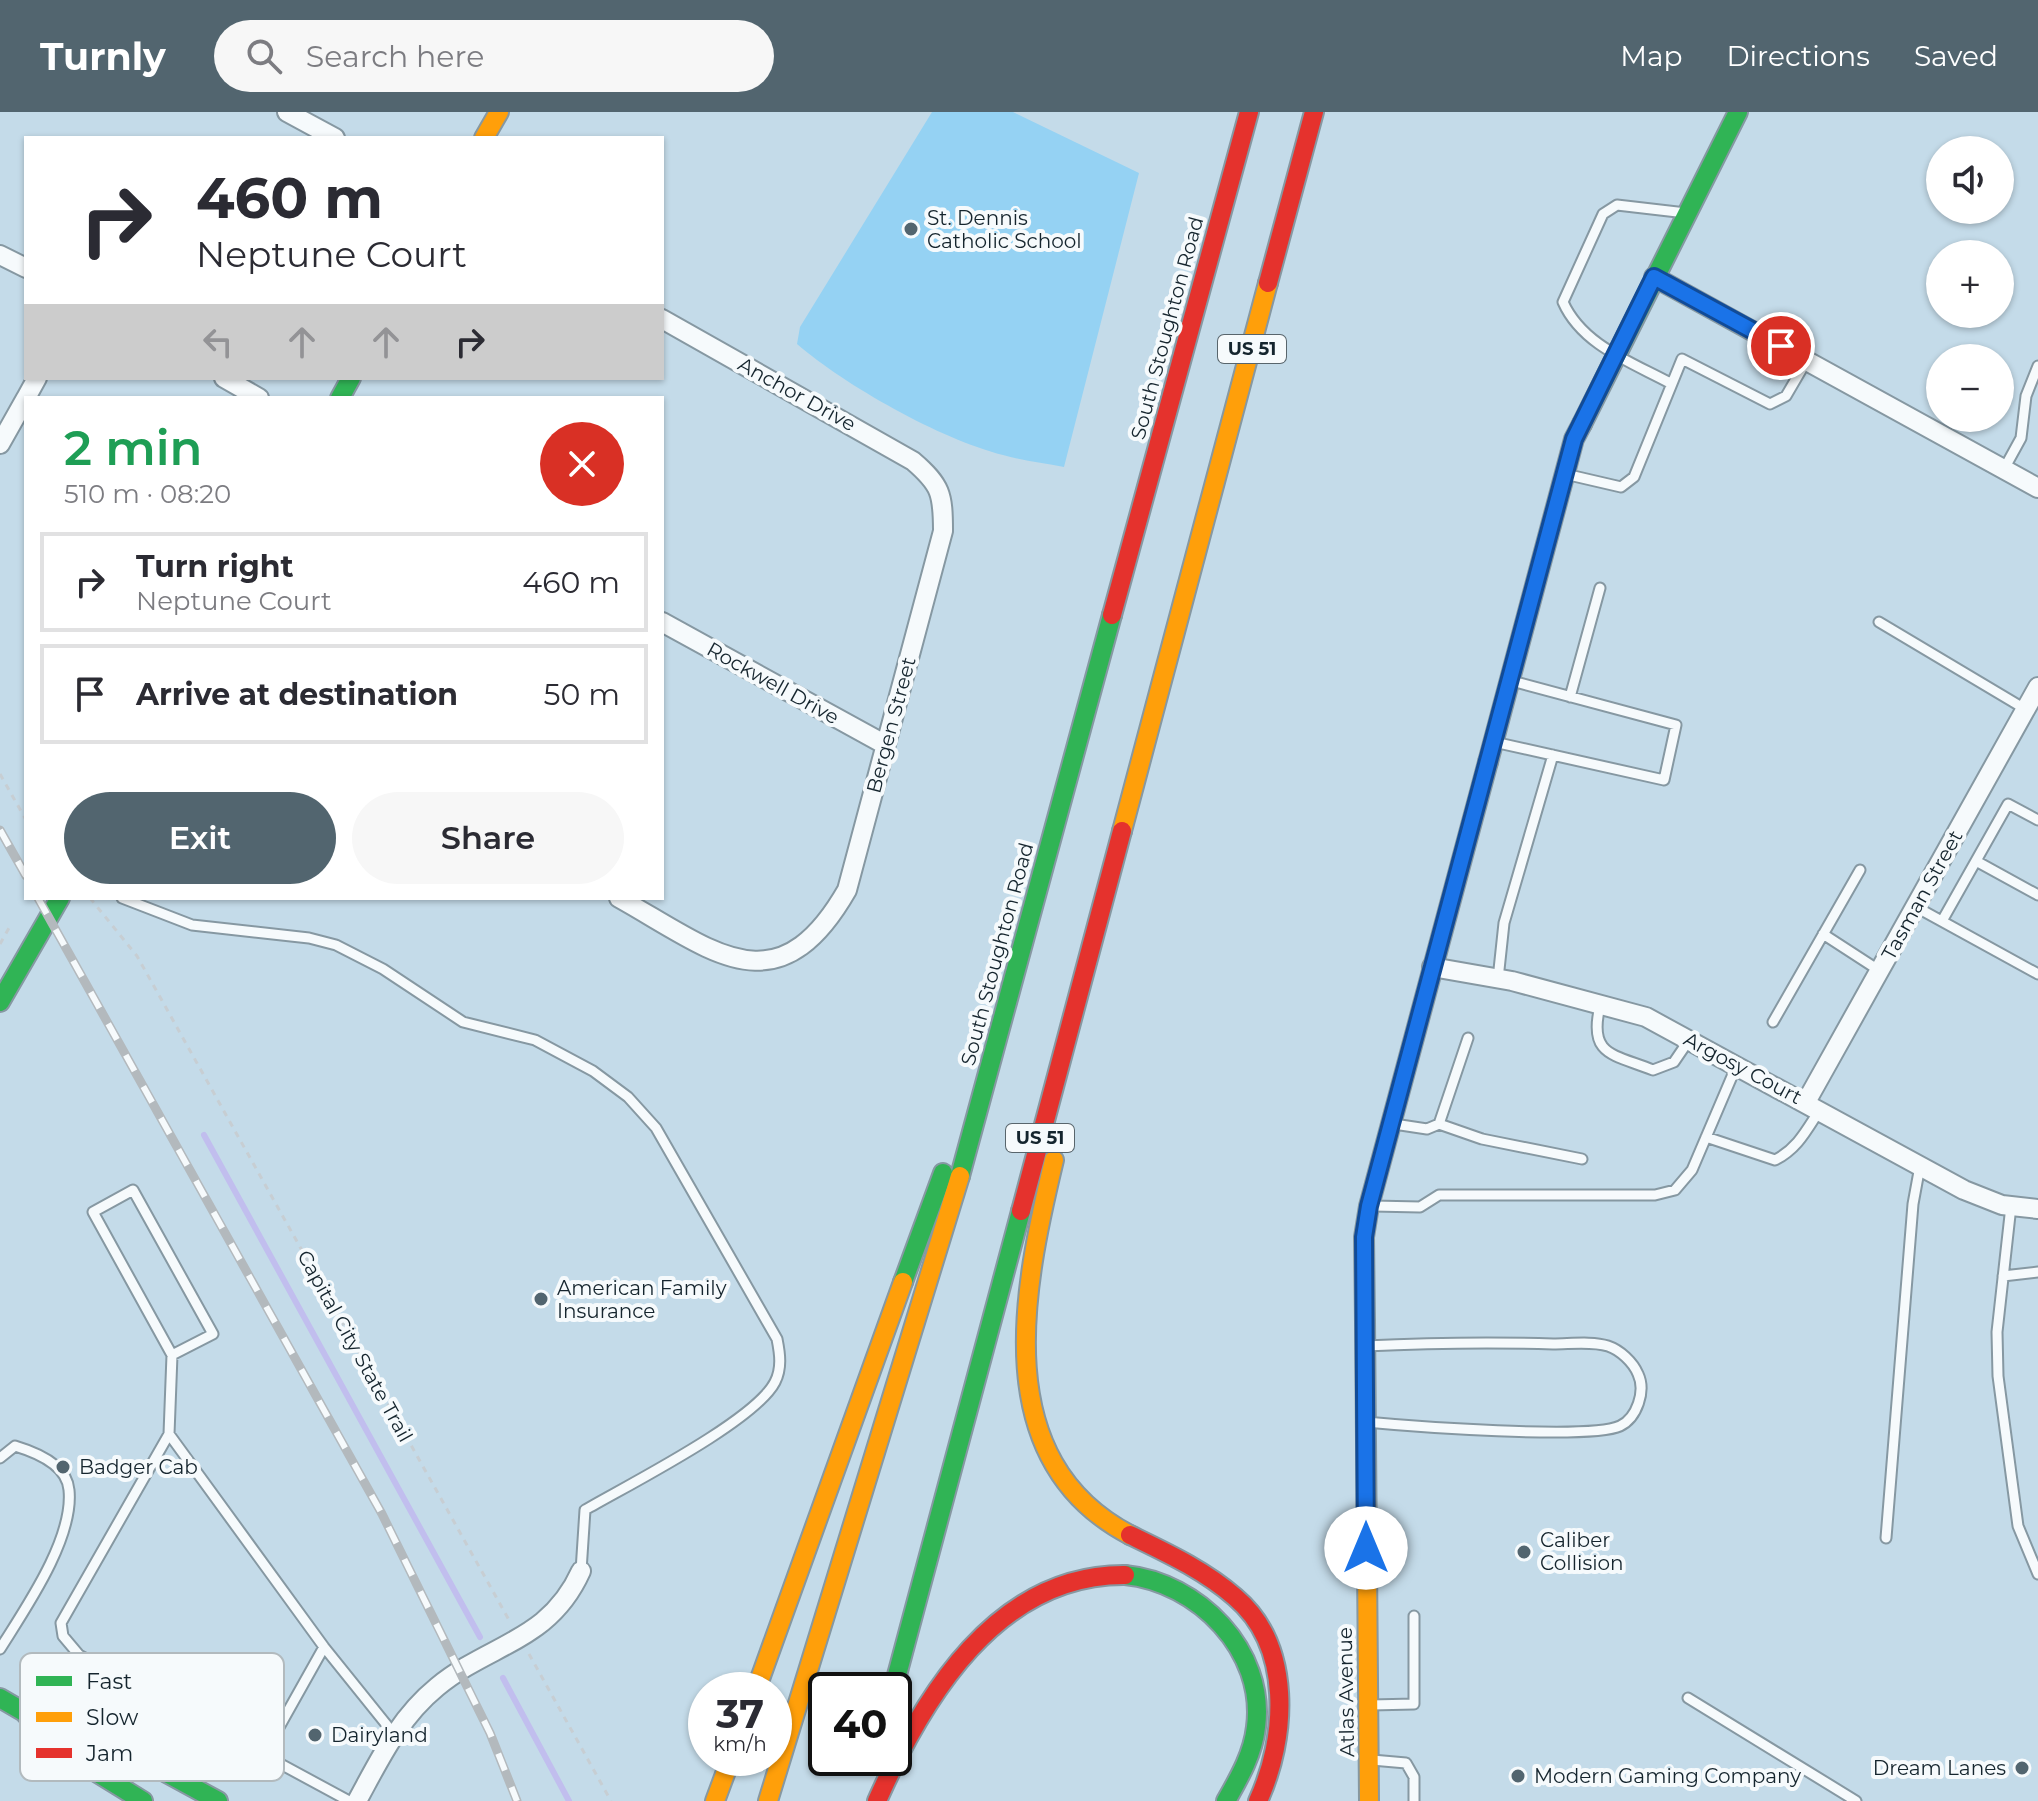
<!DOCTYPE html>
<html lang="en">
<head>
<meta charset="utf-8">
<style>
  body { margin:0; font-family:Montserrat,sans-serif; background:#f7f7f7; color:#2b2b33; height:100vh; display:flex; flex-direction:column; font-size:30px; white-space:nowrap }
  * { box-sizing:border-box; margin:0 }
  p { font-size:26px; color:#7c7c81 }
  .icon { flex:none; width:44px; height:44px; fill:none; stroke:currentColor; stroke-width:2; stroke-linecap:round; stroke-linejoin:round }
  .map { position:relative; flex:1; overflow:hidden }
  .drawer { position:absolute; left:24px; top:284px; width:640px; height:504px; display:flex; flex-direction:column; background:#fff; border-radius:0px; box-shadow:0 2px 6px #0004 }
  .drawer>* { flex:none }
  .hud { position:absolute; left:24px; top:24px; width:640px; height:244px; border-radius:0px; box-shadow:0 2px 6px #0004; background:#fff; color:#2b2b33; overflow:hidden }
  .buttons { position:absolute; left:1926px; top:24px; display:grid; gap:16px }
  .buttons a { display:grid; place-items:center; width:88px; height:88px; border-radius:50%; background:#fff; box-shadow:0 2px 6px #0004; font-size:40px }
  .speed { position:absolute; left:688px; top:1560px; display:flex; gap:16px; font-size:40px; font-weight:700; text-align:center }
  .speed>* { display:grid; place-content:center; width:104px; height:104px; border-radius:50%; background:#fff; box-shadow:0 2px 6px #0004; line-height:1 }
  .speed small { font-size:20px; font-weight:400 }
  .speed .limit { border:4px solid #111; border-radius:12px; background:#fff; color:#111 }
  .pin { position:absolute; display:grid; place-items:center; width:68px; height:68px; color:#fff; margin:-34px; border:4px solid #fff; border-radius:50%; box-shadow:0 2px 8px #0007 }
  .me { position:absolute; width:88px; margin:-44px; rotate:0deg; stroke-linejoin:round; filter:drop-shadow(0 0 6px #0008) }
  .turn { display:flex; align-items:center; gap:28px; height:168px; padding:0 40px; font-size:36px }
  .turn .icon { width:104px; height:104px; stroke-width:2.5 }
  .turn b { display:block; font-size:56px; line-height:68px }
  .lanes { display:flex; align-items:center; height:76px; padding:0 40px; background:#0003; justify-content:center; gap:40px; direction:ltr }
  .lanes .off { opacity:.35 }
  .round { display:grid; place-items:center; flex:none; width:84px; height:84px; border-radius:42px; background:#f7f7f7 }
  .headline { display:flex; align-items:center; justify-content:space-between; height:136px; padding:0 40px }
  h1 { font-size:48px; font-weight:600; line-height:60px; color:#1e9e55 }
  .cta { display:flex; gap:16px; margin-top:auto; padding:16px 40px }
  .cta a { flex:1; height:92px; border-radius:48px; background:#52656f; color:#fff; font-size:32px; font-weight:600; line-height:92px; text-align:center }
  .cta a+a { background:#f7f7f7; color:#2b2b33 }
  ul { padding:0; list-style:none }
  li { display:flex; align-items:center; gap:24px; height:100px; margin:0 16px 12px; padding:0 24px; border:4px solid #e1e1e2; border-radius:0px }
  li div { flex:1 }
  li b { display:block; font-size:30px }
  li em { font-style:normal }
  header { display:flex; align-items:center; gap:48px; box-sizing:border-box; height:112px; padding:0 40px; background:#52656f; color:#fff }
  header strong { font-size:38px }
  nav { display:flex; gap:44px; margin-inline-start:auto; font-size:28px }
  .search { width:560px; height:72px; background:#f7f7f7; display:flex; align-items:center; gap:20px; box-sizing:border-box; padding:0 28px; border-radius:44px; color:#7c7c81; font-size:30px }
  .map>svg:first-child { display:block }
</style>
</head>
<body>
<header>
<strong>Turnly</strong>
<div class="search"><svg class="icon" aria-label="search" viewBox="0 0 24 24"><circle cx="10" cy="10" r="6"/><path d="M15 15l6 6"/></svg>Search here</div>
<nav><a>Map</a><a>Directions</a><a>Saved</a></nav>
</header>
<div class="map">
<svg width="2038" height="1689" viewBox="0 0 2038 1689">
  <rect width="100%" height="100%" fill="#c4dbe9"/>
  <!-- green -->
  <path fill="#95d2f3" d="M932,0H1013L1139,61L1064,355C1044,351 1023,349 1003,343C940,327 846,274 797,232L800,215Z"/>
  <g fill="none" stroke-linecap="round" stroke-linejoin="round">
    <!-- stream -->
    <path stroke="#c1beee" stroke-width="6" d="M204,1023L480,1525
      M503,1566L569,1689"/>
    <!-- lane casing -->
    <g stroke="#8698a2" stroke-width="13">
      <path id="lane" d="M1670,271C1631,250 1582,233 1563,190L1603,102L1617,93L1686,101
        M2004,357L2021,326L2026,284L2038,254
        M1565,362L1621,375L1634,365L1682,247L1770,292L1786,284L1807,248
        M1879,510L2025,597
        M1570,585L1600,476
        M1494,630L1664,668L1676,613L1512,569
        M1976,749L2038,783
        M122,786L192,813L309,826L336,833L383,857L463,910L535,928L593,959L628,985L656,1016L777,1227C780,1242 782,1256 775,1270C755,1309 628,1373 585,1398L581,1459
        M1916,795L2038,862
        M1942,809L2008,692L2038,708
        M1823,822L1880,859
        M1498,867L1504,811L1553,643
        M1600,894C1588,944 1613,942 1653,958L1674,950L1689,928
        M1773,910L1860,758
        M1394,1012L1427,1017L1439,1012L1468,926
        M1439,1012L1482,1027L1582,1047
        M1706,1025L1775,1048C1797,1037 1806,1019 1819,999
        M1373,1094L1420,1095L1439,1083H1655L1675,1078L1692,1058L1736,955
        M2011,1094L1997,1220L1998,1264L2018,1414L2038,1462
        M2003,1164L2038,1160
        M1365,1234C1428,1231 1490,1230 1553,1232C1570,1232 1592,1229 1608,1234C1620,1238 1633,1250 1638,1262C1646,1279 1637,1306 1620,1314C1590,1328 1408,1314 1366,1310
        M169,1322L324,1535L394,1622
        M0,1346L15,1334C35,1340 67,1353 69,1378C74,1427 25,1497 0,1537
        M1886,1426L1913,1092L1920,1054
        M79,1543L349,1689
        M1688,1586L1856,1689
        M1371,1593L1414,1592V1504
        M62,1604L79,1543L63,1524L61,1511L169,1322L172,1243L93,1100L133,1078L213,1222L172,1243
        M264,1642L324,1535
        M1372,1648L1406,1651L1414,1665V1689"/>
    </g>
    <!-- street casing -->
    <g stroke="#8698a2" stroke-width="22">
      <path id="street" d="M287,0L335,26
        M0,143L26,156
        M1654,165L2038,376
        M224,266L259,286
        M26,286L37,266
        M0,332L26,286
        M662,510L884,632
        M619,786C712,838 777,900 847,778L943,419C943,382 941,373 913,349L662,207
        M1432,855L1512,869L1646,905L1964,1078L2002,1093L2038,1097
        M1806,990L2038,575
        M357,1689C380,1647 399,1606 437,1575C490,1531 549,1530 581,1459"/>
    </g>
    <!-- fast casing -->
    <g stroke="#8698a2" stroke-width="22">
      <path id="fast" d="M340,286L351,266
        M1582,312L1738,0
        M0,890L60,786
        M960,1064L1112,503
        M903,1170L943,1061
        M1125,1463C1198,1470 1266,1539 1256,1615C1253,1642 1239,1666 1226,1689
        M893,1578L1021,1099
        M0,1586L24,1600L73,1610L218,1689
        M24,1600L57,1636L143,1689"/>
    </g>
    <!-- slow casing -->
    <g stroke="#8698a2" stroke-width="22">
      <path id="slow" d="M484,26L499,0
        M1488,650L1574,327L1582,312
        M1122,719L1268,171
        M1054,1048C1023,1177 987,1348 1130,1423
        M1365,1210L1369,1689
        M756,1578L903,1170
        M715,1689L731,1646
        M768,1689L960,1064"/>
    </g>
    <!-- jam casing -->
    <g stroke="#8698a2" stroke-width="22">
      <path id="jam" d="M1268,171L1314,0
        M1112,503L1249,0
        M1021,1099L1122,719
        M1365,1210L1364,1125L1369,1094L1488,650
        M1130,1423C1167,1441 1204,1458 1235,1485C1293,1534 1287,1626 1258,1689
        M877,1689C923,1585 997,1462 1125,1463"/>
    </g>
    <!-- path -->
    <path stroke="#c7ced3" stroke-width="3" stroke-dasharray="6 6" stroke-linecap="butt" d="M0,662L26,708
      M90,786L137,844L509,1508
      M0,832L9,816
      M529,1542L611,1689"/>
    <!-- lane -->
    <use href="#lane" stroke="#f6fafc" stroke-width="9"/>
    <!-- street -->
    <use href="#street" stroke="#f6fafc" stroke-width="18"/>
    <!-- fast -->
    <use href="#fast" stroke="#30b455" stroke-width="18"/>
    <!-- slow -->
    <use href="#slow" stroke="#ff9f0a" stroke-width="18"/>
    <!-- jam -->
    <use href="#jam" stroke="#e5322d" stroke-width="18"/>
    <!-- rail casing -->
    <g stroke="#b3b9bd" stroke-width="9">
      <path id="rail" d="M0,718L26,764
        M38,786L382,1402L490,1621L517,1689"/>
    </g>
    <!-- rail -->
    <use href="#rail" stroke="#f6fafc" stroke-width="6" stroke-dasharray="18" stroke-linecap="butt"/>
  </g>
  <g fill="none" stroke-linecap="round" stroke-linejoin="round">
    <!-- route casing -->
    <g stroke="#114b97" stroke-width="20">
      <path id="route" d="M1366,1436L1364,1125L1369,1094L1574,327L1654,165L1781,234"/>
    </g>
    <!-- route -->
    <use href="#route" stroke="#1a73e8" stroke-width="14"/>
  </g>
  <!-- markers -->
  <g fill="#52656f" stroke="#f6fafc" stroke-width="3">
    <circle cx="911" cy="117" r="8"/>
    <circle cx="541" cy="1187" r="8"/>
    <circle cx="63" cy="1355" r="8"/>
    <circle cx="1524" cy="1440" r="8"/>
    <circle cx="315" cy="1623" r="8"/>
    <circle cx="2022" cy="1656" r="8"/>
    <circle cx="1518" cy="1664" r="8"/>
  </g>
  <g text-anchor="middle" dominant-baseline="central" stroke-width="8" stroke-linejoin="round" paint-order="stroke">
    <!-- shield labels -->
    <g fill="#f6fafc" stroke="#58656c" stroke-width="2">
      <rect x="1218" y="223" width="68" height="28" rx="6"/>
      <rect x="1006" y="1012" width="68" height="28" rx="6"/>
    </g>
    <g font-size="18" font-weight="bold" fill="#15252e">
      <text x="1252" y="237">US 51</text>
      <text x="1040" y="1026">US 51</text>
    </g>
    <!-- poi labels -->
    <g font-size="20" fill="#15252e" stroke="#f6fafc" text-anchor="start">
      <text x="927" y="106">St. Dennis<tspan x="927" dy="23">Catholic School</tspan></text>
      <text x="557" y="1176">American Family<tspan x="557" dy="23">Insurance</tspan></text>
      <text x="79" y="1355">Badger Cab</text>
      <text x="1540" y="1428">Caliber<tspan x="1540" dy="23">Collision</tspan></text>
      <text x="331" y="1623">Dairyland</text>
      <text x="2006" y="1656" text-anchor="end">Dream Lanes</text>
      <text x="1534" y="1664">Modern Gaming Company</text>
    </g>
    <!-- street labels -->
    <g font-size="20" fill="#15252e" stroke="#f6fafc">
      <text transform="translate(1167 216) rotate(-75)">South Stoughton Road</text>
      <text transform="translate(797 282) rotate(29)">Anchor Drive</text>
      <text transform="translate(773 571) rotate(29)">Rockwell Drive</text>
      <text transform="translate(891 613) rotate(-75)">Bergen Street</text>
      <text transform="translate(1922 783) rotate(-61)">Tasman Street</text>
      <text transform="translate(997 842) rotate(-75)">South Stoughton Road</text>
      <text transform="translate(1743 956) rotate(28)">Argosy Court</text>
      <text transform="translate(355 1234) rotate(61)">Capital City State Trail</text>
      <text transform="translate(1346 1580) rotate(-91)">Atlas Avenue</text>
    </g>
  </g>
  <!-- legend -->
  <rect x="20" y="1541" width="264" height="128" rx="12" fill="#f6fafc" stroke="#b2babe" stroke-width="2"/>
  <rect x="36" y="1564" width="36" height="10" fill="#30b455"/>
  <rect x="36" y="1600" width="36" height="10" fill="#ff9f0a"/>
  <rect x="36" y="1636" width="36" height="10" fill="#e5322d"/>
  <g font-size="22" fill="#15252e">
    <text x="86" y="1577">Fast</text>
    <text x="86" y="1613">Slow</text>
    <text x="86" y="1649">Jam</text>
  </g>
</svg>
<div class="buttons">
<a><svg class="icon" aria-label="sound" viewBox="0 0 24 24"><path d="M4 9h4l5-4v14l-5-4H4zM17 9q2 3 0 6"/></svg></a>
<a>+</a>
<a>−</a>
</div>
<div class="speed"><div>37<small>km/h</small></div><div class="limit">40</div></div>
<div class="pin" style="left:1781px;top:234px;background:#d93025"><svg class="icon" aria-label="arrive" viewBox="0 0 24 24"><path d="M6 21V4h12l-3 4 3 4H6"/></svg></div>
<svg class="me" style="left:1366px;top:1436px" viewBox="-20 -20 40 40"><circle r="19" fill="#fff"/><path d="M0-13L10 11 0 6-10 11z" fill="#1a73e8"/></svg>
<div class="hud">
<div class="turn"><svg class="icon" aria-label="right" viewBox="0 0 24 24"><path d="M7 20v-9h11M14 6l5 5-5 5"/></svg><div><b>460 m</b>Neptune Court</div></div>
<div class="lanes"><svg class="icon off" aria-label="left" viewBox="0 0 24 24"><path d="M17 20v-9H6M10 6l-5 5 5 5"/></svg><svg class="icon off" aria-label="ahead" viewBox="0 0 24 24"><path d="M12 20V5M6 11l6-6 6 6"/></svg><svg class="icon off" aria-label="ahead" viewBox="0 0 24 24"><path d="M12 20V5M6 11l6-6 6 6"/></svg><svg class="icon" aria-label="right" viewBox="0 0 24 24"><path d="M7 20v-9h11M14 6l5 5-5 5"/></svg></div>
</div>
<section class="drawer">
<div class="headline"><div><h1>2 min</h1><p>510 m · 08:20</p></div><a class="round" style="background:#d93025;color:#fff"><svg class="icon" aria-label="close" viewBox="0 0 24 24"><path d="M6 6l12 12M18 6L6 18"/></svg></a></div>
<ul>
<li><svg class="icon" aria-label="right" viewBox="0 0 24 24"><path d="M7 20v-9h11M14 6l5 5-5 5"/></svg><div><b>Turn right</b><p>Neptune Court</p></div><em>460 m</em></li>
<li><svg class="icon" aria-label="arrive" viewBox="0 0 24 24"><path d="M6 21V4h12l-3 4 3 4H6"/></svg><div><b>Arrive at destination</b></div><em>50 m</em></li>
</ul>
<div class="cta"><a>Exit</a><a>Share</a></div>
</section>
</div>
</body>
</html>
